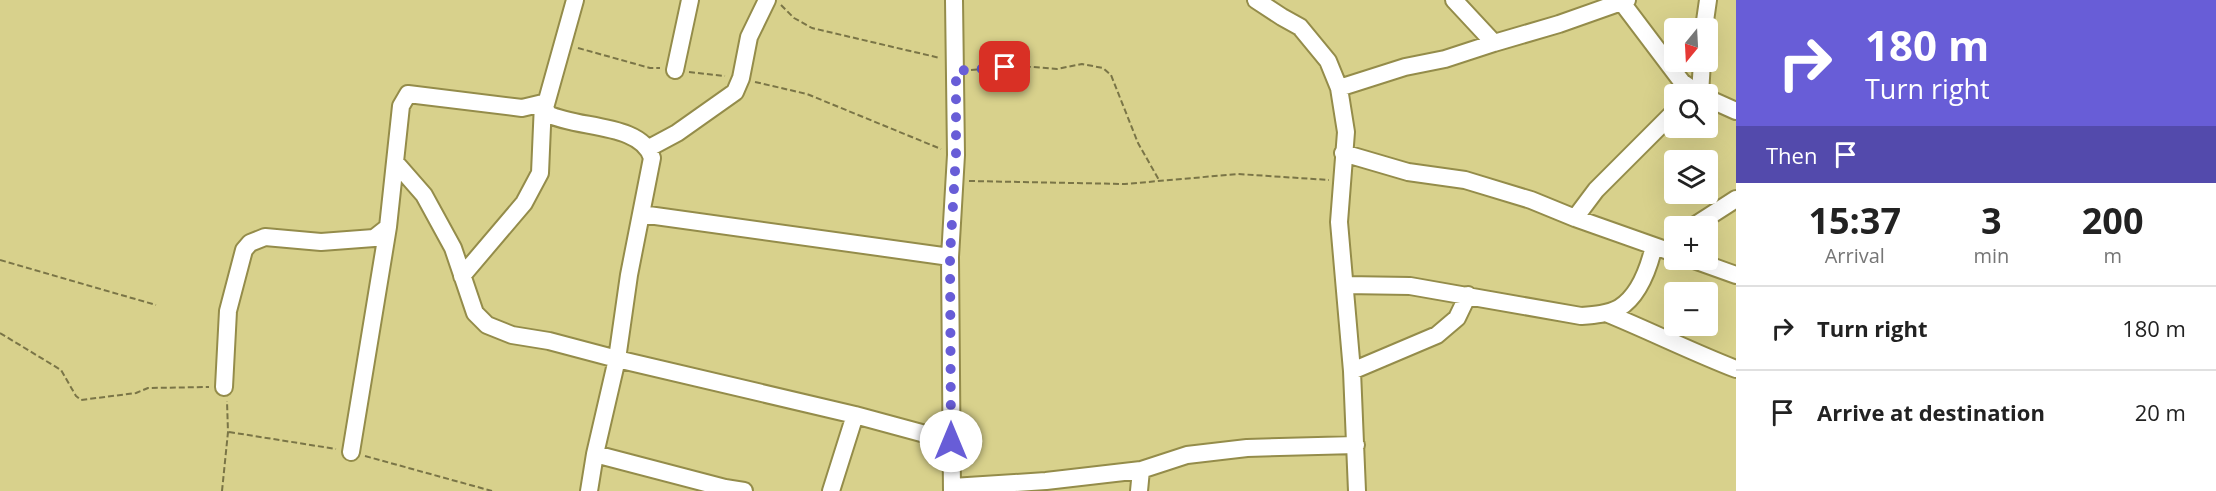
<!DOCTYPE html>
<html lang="en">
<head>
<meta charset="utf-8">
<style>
  body { margin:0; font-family:"Open Sans",sans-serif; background:#f2f2f2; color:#222; height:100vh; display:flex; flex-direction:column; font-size:22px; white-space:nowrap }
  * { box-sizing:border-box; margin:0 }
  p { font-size:20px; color:#767676 }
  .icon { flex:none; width:33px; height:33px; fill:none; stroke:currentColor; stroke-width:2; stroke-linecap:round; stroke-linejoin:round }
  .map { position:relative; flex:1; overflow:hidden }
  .panel { display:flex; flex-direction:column; background:#fff; width:480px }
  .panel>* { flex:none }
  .top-card { background:#685dd7; color:#fff; overflow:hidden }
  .needle { width:39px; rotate:198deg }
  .controls { position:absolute; left:1664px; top:18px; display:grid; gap:12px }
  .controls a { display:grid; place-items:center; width:54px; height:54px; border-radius:6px; background:#fff; box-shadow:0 6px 24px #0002; font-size:30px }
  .pin { position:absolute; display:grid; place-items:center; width:51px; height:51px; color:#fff; margin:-26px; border-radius:12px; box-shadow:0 3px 9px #0006 }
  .me { position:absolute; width:66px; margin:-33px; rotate:0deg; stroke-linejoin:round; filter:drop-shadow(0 0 4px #0008) }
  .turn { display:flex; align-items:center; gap:21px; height:126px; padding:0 30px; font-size:27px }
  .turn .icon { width:78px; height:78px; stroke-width:2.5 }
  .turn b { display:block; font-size:42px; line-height:51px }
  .then { display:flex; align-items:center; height:57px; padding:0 30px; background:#0003; gap:12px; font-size:22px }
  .eta { display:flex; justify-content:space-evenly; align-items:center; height:102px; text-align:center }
  .eta b { font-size:36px; font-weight:700; line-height:42px }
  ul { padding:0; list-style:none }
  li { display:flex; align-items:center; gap:18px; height:84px; padding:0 30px; border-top:2px solid #e0e0e0 }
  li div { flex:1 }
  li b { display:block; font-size:22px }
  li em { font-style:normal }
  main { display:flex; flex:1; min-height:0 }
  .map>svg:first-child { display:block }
</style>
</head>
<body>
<main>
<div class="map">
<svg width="1736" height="491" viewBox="0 0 1736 491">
  <rect width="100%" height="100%" fill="#d8d18c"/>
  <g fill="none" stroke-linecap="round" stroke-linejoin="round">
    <!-- minor casing -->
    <g stroke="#948c4a" stroke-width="20">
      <path id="minor" d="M575,0L546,104L543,103L548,114C577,129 642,123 652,158L629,275L617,359L595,454L589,491
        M1256,0L1282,17L1300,27L1328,61L1339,88L1346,132L1339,222L1352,371L1357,491
        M1454,0L1494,43
        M1620,0L1682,82L1699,94
        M1704,28L1708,0
        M675,70L690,0
        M1339,88L1405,67L1445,59L1494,43L1559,24L1627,0
        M1700,94L1702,62
        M1707,98L1736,111
        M649,148L677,133L735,92L741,78L749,37L767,0
        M1343,153L1408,172L1465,180L1531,200L1575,218L1674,253
        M396,163L424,195L453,248L475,313L487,325L512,335L549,341L617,359L855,415L951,441
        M641,214L950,257
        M1575,218L1596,190L1674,112
        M1694,226L1736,199
        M1694,260L1736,275
        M1345,285L1410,286L1581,316C1594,315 1608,314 1619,308C1639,296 1649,267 1654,246
        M1606,313C1650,331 1692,352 1736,369
        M1352,371L1437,335L1457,318L1468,295
        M224,387L228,311L244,250L250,243L265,237L321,242L374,238L388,227L401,106L408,94L522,108L543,103L540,173L524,203L462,276
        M351,452L388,227
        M595,454L725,488L744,491
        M952,487L1046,481L1141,470L1187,455L1247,448L1356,445
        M831,491L855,415
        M952,491L950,257L956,155L954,0
        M1139,491L1141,470"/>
    </g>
    <!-- path -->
    <path stroke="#7a7547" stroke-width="2" stroke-dasharray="6 3" stroke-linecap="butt" d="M781,5L794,18L812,28L940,58
      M578,48L650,68H660
      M971,70L1020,66L1057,69L1082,64L1103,68L1111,75L1138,143L1159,180
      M689,72L725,76
      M755,82L807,94L941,149
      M969,181L1125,184L1238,174L1329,180
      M0,260L156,305
      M0,333L61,370L76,396L81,400L136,393L148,388L209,387
      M229,432L336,449
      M365,456L492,491
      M222,491L228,432L227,401"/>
    <!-- minor -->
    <use href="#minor" stroke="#fff" stroke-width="16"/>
  </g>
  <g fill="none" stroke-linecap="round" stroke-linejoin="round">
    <!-- route -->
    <path stroke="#685dd7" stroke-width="10" stroke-dasharray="0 18" d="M951,441L950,256L956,154V71L1005,67"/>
  </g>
</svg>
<div class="controls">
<a><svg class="needle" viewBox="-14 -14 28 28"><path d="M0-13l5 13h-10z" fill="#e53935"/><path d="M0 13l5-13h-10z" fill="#767676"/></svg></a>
<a><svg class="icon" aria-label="search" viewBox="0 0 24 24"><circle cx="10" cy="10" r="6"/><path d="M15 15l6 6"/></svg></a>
<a><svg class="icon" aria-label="layers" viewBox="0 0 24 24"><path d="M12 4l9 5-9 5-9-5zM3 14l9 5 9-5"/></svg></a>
<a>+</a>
<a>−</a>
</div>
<div class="pin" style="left:1005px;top:67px;background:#d93025"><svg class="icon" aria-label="arrive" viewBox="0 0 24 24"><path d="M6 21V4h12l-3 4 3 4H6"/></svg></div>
<svg class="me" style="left:951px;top:441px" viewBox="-20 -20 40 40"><circle r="19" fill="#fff"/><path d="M0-13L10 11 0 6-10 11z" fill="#685dd7"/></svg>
</div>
<section class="panel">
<div class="top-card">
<div class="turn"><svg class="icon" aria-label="right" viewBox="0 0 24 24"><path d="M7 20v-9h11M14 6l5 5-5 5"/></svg><div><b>180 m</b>Turn right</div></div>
<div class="then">Then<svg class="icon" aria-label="arrive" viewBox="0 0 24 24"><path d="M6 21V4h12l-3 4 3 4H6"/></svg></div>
</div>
<div class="eta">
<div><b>15:37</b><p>Arrival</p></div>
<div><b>3</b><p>min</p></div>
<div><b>200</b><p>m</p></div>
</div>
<ul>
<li><svg class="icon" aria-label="right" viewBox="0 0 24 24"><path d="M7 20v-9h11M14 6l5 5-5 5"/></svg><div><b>Turn right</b></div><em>180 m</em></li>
<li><svg class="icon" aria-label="arrive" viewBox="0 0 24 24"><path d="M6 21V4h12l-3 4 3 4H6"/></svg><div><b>Arrive at destination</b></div><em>20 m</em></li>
</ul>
</section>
</main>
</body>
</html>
